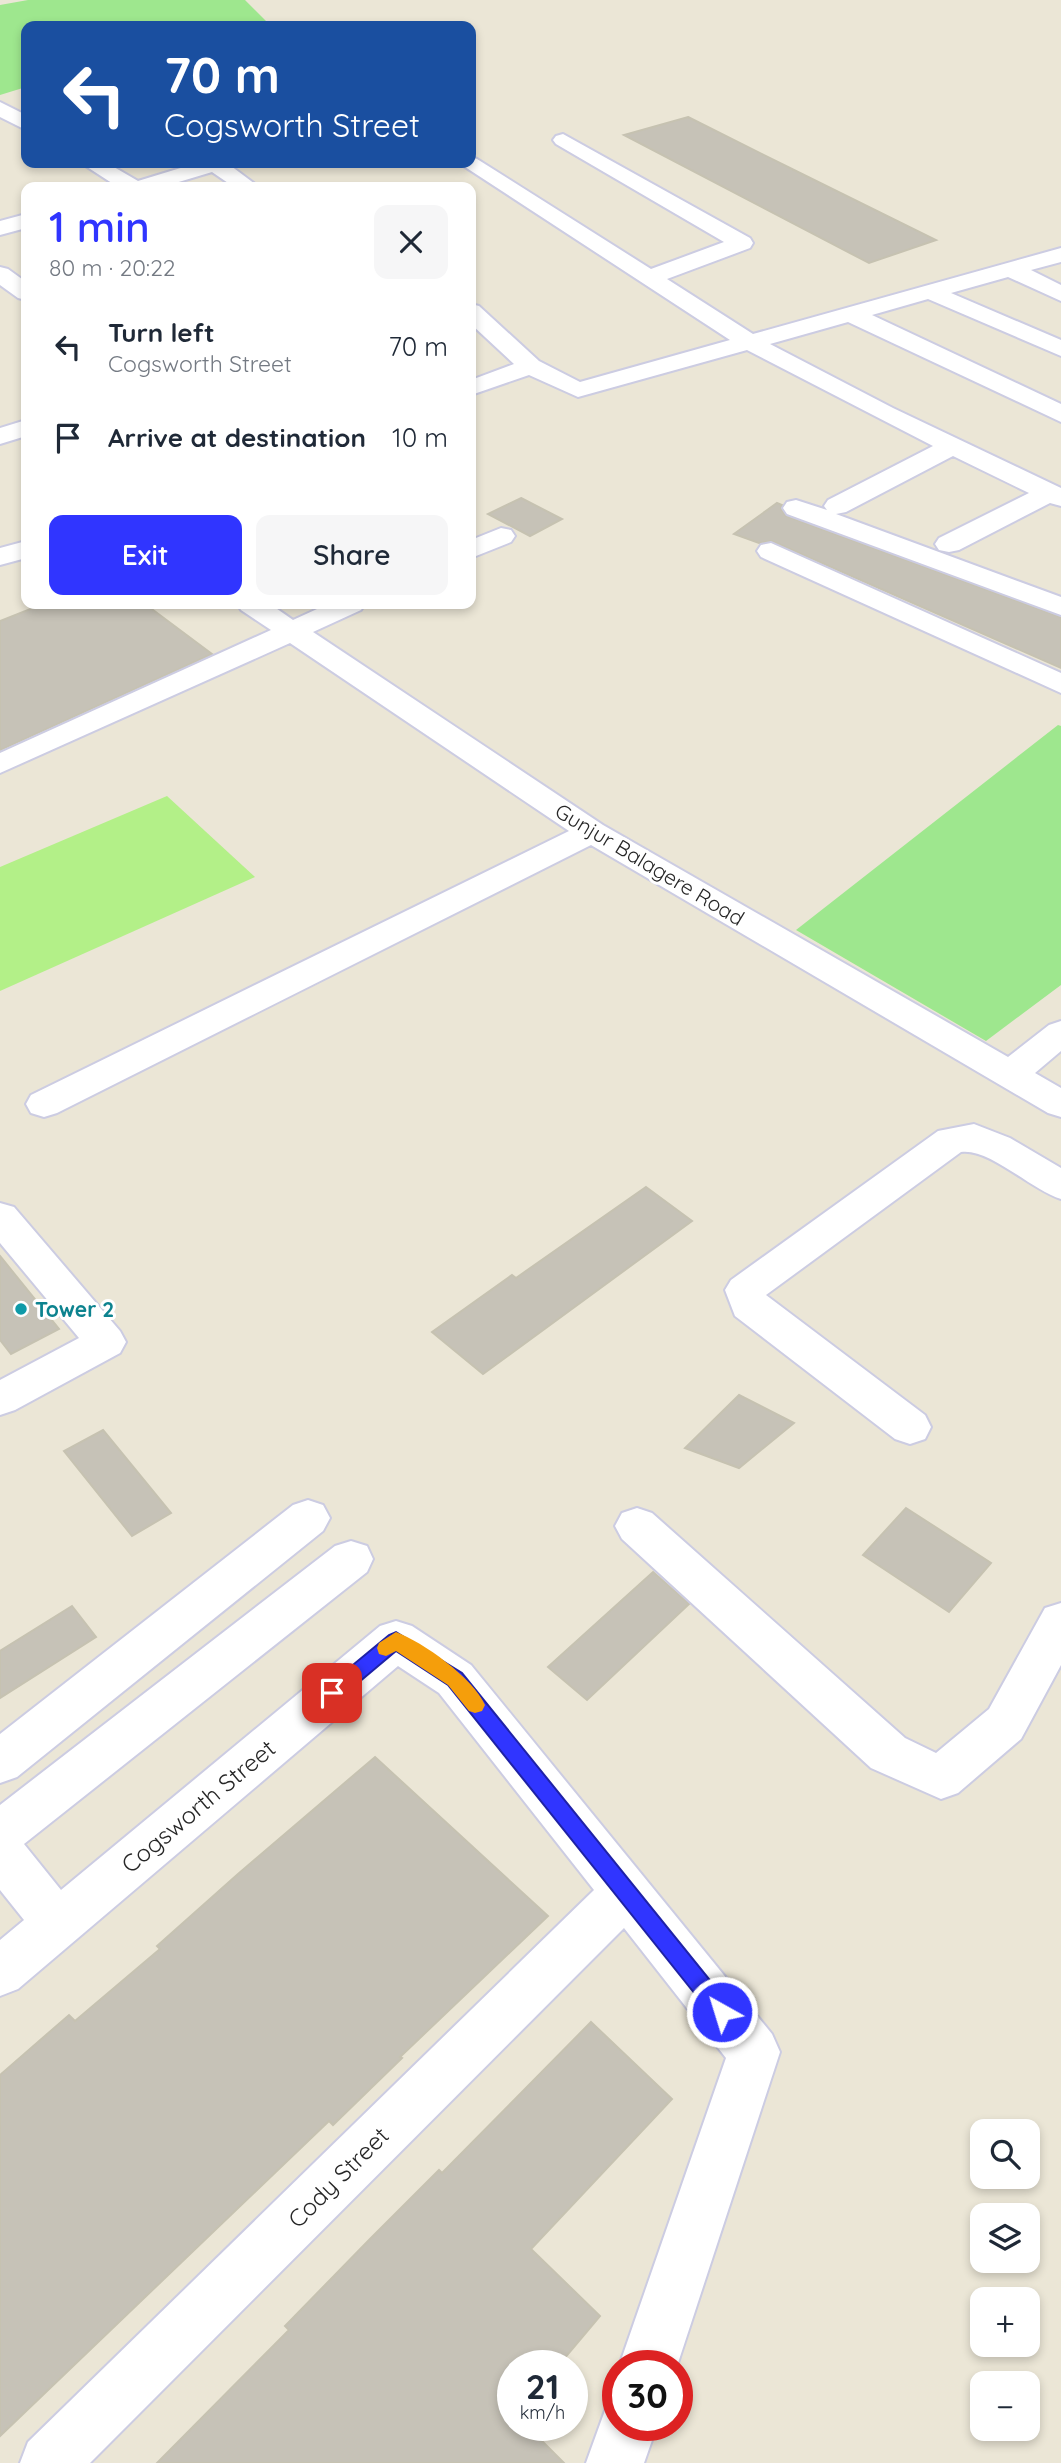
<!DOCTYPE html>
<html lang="en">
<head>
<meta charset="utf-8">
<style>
  body { margin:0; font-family:Quicksand,sans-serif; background:#f6f6f7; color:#1f2937; height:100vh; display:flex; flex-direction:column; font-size:26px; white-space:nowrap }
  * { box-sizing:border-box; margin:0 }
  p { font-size:23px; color:#747a83 }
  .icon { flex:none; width:38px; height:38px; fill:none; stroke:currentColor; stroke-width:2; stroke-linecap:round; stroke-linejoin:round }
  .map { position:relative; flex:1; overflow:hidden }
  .side { position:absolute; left:21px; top:182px; width:455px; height:427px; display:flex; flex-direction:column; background:#fff; border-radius:14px; box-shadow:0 4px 10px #0003 }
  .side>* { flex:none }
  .hud { position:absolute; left:21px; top:21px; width:455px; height:147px; border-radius:14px; box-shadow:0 4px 10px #0003; background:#1a4fa0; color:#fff; overflow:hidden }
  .buttons { position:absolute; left:970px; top:2119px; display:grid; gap:14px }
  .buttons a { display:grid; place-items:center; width:70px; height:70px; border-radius:14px; background:#fff; box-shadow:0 4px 10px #0003; font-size:35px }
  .speed { position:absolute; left:497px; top:2350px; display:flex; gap:14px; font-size:35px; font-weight:700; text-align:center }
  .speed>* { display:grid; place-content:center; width:91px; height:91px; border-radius:50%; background:#fff; box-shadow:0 4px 10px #0003; line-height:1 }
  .speed small { font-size:18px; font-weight:400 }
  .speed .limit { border:10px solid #d22; background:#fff; color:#111 }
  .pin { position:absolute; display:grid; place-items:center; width:60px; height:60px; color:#fff; margin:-30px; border-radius:14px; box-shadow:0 4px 10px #0006 }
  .me { position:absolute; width:77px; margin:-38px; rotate:321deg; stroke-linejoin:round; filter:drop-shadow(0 0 5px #0008) }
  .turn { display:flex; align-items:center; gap:24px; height:147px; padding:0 28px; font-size:32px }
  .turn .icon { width:91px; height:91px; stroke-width:2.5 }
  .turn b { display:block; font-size:49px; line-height:60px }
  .round { display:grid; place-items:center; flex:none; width:74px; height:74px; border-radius:14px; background:#f6f6f7 }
  .head { display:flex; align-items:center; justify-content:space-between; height:119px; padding:0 28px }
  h1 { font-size:42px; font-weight:600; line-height:52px; color:#3035ff }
  .cta { display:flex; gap:14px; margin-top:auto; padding:14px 28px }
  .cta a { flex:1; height:80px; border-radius:14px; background:#3035ff; color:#fff; font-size:28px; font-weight:600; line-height:80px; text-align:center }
  .cta a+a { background:#f6f6f7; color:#1f2937 }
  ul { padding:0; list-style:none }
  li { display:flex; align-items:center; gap:21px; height:91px; padding:0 28px }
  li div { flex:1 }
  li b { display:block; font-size:26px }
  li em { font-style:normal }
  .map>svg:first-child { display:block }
</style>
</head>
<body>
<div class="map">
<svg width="1061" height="2463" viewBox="0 0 1061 2463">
  <rect width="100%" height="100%" fill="#ebe6d6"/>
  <!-- green -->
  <path fill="#9ee78e" d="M28,0H245L271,26H26V87L0,95V5Z
    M1058,725L1061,726V985L986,1041L796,930Z"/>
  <!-- pitch -->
  <path fill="#b3f088" d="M167,796L255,877L0,991V867Z"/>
  <!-- building -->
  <path fill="#c6c2b7" stroke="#c6c2b1" stroke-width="2" d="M688,117L792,169L936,240L869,263L624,135Z
    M521,498L562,519L530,536L488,514Z
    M777,503L782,505L781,509L786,516L1061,617V668L772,541L759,543L734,534Z
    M43,604H145L212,654L0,750V621Z
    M646,1187L692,1221L483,1374L432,1332L512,1275L516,1278Z
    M0,1256L59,1329L11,1354L0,1340Z
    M739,1395L794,1423L739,1468L685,1448Z
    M103,1430L171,1513L132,1536L64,1451Z
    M906,1508L991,1563L949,1612L863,1555Z
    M653,1572L689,1604L587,1700L548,1667Z
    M72,1606L96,1637L0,1698V1651Z
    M375,1757L548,1916L400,2057L402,2058L333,2125L329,2121L0,2436V2075L69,2015L75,2021L160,1949L157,1946L238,1874Z
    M591,2022L672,2099L531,2249L600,2316L558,2366H513V2426H527L564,2463H157L289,2330L285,2326L369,2240L439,2170L442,2173Z"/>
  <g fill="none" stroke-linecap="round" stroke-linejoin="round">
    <!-- minor casing -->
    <g stroke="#cccce2" stroke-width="4">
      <path id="minor" d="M0,102L26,115V130L0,117Z
        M563,134L750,238L753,243L750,248L667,279L753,334L1061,248V262L1031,270L1061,285V301L1008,277L951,293L1061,340V356L928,299L872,315L1061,404V422L848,322L770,344L893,408L1061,488V506L1050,503L959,550L949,552L939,550L935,544L939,538L1029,493L953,456L846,512L836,514L1061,597V615L787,514L783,508L787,502L796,500L827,510L824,506L828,500L933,446L747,350L578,397L529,375L471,395V380L514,364L471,324V304L479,306L539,361L580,382L730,340L459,163H471V157L477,159L651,269L724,242L556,144L553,140L556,136Z
        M81,163H107L138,181L197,163H227L259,187H234L212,172L162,187H118Z
        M26,214V228L0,235V221Z
        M0,267L8,269L26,282V300L18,298L0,285Z
        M26,420V436L0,444V428Z
        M501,528L511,530L515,536L511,542L471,558V540Z
        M26,541V558L0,565V548Z
        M771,543L1061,673V693L761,557L757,551L761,545Z
        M237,604H270L293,620L328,604H365L361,610L313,632L603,825L1008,1057L1049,1025L1061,1021V1051L1035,1073L1061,1088V1117L1048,1113L591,845L57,1113L44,1117L31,1113L26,1104L31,1095L569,831L290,643L0,773V753L271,630L241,610Z
        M974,1124L1010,1138L1061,1168V1199C1031,1190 990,1148 961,1152L766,1295L925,1415L931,1427L925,1439L910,1444L895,1439L735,1316L725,1290L731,1280L938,1131Z
        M0,1203L14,1207L120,1331L126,1342L120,1353L15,1410L0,1415V1380L79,1338L0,1243Z
        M308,1500L323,1505L330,1518L323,1531L17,1777L0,1783V1734L293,1505Z
        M637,1508L652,1513L905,1738L936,1753L989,1709L1045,1608L1061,1603V1665L1021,1739L958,1793L941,1799L871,1768L622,1539L615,1526L622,1513Z
        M351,1541L367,1546L373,1559L367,1572L24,1844L61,1890L380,1626L396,1621L412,1626L471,1665L772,2034L780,2052L677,2366H619L726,2058L624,1928L90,2463H20L28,2442L594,1890L439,1693L398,1666L18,1989L0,1996V1940L24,1920L0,1890V1805L335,1546Z
        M618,2401V2426H657L644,2463H586L607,2405Z"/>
    </g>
    <!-- minor -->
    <use href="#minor" fill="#fff" fill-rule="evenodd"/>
  </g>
  <!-- route -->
  <path fill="#3035ff" stroke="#1f22a6" stroke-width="2" d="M396,1632L462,1673L730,2005L733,2012L730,2019L722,2022L715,2019L448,1685L396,1651L339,1699L332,1702L325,1699L323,1693L325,1688L389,1635Z"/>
  <!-- slow -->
  <path fill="#f59e0b" d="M396,1632C423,1642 473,1678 485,1705L482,1711L475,1713L469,1711L448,1685L396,1651L386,1656L379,1654L377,1648L379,1643Z"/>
  <!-- markers -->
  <circle fill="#0f9aa8" stroke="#fff" stroke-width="2.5" cx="21" cy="1309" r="7"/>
  <g text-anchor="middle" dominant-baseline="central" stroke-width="6" stroke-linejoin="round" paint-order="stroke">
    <!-- street labels -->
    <g font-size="21" fill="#272727" stroke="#fff">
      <text transform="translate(650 864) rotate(31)">Gunjur Balagere Road</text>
    </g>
    <!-- culture labels -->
    <g font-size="21" font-weight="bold" fill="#0d838f" stroke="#fff" text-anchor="start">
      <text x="35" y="1309">Tower 2</text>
    </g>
    <!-- near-street labels -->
    <g font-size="24" fill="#272727" stroke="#fff">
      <text transform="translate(198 1806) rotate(-40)">Cogsworth Street</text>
      <text transform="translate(338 2177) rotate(-45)">Cody Street</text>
    </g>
  </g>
</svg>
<div class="buttons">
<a><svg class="icon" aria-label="search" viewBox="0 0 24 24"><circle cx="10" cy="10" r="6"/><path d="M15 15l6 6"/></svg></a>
<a><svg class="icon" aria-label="layers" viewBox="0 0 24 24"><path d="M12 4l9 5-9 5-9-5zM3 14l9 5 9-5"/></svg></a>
<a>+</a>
<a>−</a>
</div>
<div class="speed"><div>21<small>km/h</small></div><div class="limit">30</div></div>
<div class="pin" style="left:332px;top:1693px;background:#d93025"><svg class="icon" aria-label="arrive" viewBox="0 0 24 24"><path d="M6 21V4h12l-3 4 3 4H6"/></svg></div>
<svg class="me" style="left:722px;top:2012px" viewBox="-20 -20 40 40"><circle r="17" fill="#3035ff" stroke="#fff" stroke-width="3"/><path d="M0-11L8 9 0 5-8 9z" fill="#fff"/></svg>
<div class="hud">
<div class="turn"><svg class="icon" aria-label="left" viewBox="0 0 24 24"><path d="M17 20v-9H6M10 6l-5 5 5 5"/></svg><div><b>70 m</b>Cogsworth Street</div></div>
</div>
<section class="side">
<div class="head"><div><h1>1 min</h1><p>80 m · 20:22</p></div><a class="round"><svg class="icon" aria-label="close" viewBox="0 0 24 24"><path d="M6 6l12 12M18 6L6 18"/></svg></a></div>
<ul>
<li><svg class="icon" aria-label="left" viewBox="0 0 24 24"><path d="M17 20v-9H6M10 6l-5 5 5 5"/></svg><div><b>Turn left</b><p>Cogsworth Street</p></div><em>70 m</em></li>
<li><svg class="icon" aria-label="arrive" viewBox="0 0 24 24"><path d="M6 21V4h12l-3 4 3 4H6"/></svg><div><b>Arrive at destination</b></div><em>10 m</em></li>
</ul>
<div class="cta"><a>Exit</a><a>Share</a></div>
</section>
</div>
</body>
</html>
